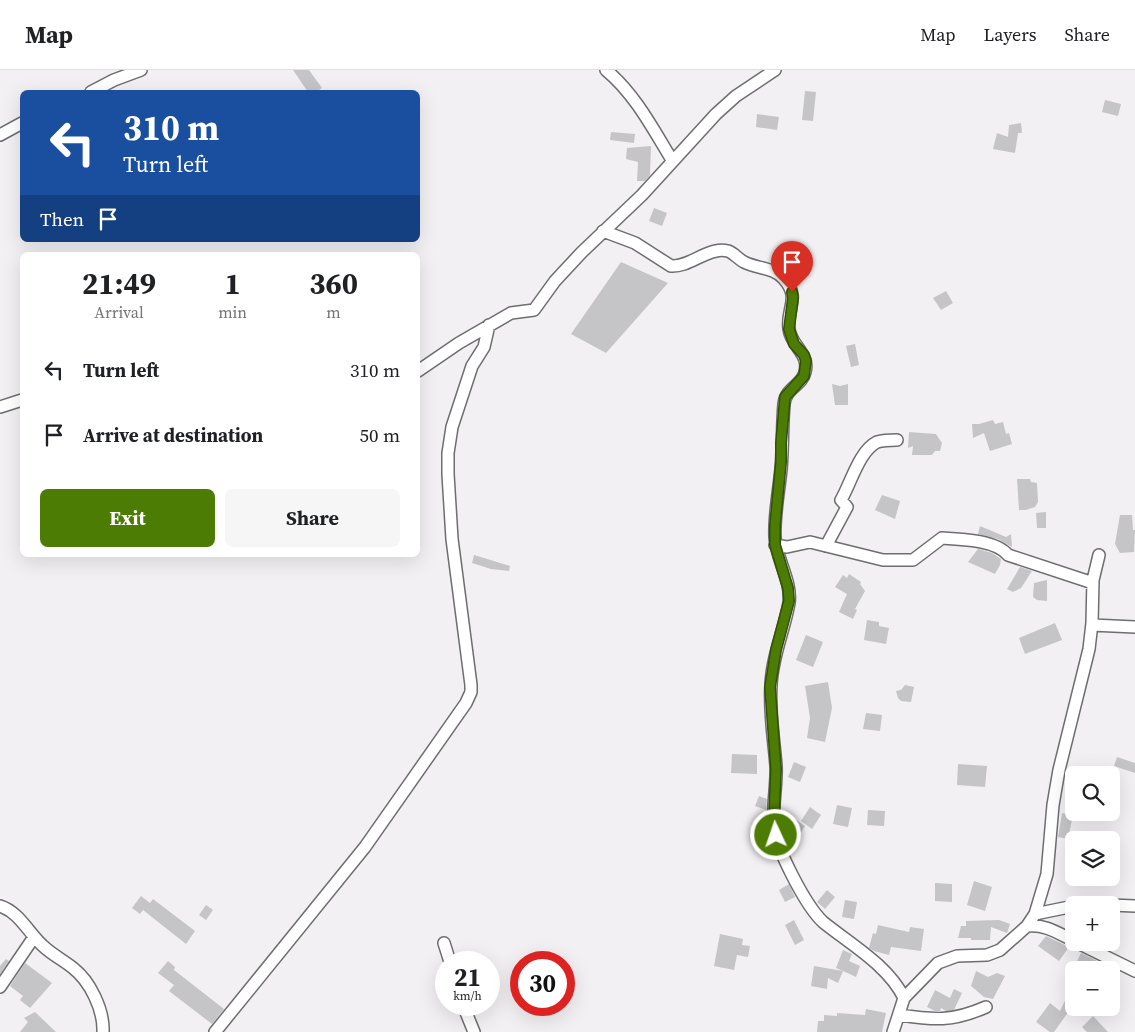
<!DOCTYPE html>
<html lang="en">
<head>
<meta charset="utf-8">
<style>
  body { margin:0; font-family:"Source Serif 4",serif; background:#f6f6f6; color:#202124; height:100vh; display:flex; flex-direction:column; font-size:19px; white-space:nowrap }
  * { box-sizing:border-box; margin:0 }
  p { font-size:16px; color:#757577 }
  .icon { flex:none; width:28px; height:28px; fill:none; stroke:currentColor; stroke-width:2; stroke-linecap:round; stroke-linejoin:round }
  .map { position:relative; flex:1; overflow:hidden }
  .panel { position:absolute; left:20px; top:182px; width:400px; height:305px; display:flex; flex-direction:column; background:#fff; border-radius:8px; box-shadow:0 5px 20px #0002 }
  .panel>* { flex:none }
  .guide { position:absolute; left:20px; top:20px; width:400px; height:152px; border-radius:8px; box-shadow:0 5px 20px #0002; background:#1a4fa0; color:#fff; overflow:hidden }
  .tools { position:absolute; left:1065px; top:696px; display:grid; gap:10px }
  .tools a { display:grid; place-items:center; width:55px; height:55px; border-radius:8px; background:#fff; box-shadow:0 5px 20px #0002; font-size:25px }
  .speed { position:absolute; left:435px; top:881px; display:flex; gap:10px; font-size:25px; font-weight:700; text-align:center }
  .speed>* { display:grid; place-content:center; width:65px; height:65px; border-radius:50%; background:#fff; box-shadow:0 5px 20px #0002; line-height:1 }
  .speed small { font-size:12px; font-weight:400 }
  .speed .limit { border:8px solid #d22; background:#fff; color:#111 }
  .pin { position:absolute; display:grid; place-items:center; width:42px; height:42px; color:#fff; margin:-51px -21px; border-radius:50% 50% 50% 0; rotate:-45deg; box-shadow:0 0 5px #0007 }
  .pin .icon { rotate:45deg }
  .me { position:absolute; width:55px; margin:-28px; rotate:357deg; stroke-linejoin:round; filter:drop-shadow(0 0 4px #0008) }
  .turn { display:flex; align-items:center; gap:18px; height:105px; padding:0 20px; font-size:22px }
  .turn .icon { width:65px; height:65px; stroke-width:2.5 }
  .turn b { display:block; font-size:35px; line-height:42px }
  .then { display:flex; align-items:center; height:48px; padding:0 20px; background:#0003; gap:10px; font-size:19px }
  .eta { display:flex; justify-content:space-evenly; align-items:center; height:85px; text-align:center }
  .eta b { font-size:30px; font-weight:700; line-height:35px }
  .action { display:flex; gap:10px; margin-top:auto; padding:10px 20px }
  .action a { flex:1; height:58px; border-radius:8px; background:#4d7c04; color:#fff; font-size:20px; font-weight:700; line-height:58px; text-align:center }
  .action a+a { background:#f6f6f6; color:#202124 }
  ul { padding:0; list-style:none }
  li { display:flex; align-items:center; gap:15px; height:65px; padding:0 20px }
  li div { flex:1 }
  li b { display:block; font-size:19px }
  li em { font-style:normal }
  header { display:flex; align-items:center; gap:30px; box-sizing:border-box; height:70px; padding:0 25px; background:#fff; border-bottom:1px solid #e0e0e0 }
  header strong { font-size:24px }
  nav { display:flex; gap:28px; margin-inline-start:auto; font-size:18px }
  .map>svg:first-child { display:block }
</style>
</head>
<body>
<header>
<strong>Map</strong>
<nav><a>Map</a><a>Layers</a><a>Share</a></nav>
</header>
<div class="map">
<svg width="1135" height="962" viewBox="0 0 1135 962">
  <rect width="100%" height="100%" fill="#f2f0f3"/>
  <!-- building -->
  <path fill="#c5c4c6" d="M293,0H309L322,18L316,22H308Z
    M805,21L816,22L813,51L802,50Z
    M1105,30L1121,34L1118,46L1102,42Z
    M757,44L779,47L777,60L756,57Z
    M1021,53L1022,63H1018L1015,83L993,79L997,63L1008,67L1009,55Z
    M611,62L635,64L634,73L610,70Z
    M651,76L650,105L645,111H637L638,92L626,89L627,78Z
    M654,138L667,143L662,156L649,151Z
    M621,192L668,213L606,283L571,264Z
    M946,221L953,233L941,240L933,228Z
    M855,274L859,295L851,297L846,276Z
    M832,314L840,316L848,314V335H835Z
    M993,350L995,354L1003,352L1006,364L1009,363L1012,374L990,381L984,363L973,368L972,354H979Z
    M909,362L936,364L942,373L940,381H935L932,385H912L913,376L908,378Z
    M1017,409H1030L1031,412L1037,413L1038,432L1035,437L1026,440H1019Z
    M882,425L900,431L895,449L875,440Z
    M1046,442V458H1037L1036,443Z
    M1120,445H1132L1133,460H1135L1134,482L1120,483L1115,474Z
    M980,456L1006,467L1011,464L1012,477L998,469L978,464Z
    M978,479L992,483L1001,489L1000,495L995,504L968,492Z
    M474,485L510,496L509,501L491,499L472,493Z
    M1020,497L1032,501L1021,518L1013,522L1007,519Z
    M849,504L861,512L860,514L865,521L855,539L857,540L853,549L839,542L847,524L835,517L843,505L847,508Z
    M1047,510V531L1037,530L1033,527L1034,513Z
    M867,550L879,552V556L889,558L886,574L864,570Z
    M1055,553L1062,570L1025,584L1019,568Z
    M806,565L823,572L813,597L796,590Z
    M828,612L832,638L825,672L807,668L810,648L805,616Z
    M905,615L914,617L911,632L901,631L898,628L896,621L901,620Z
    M866,643L882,645L880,661L863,659Z
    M732,684L757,685V704L731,703Z
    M1117,687L1135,693V703L1114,696Z
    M794,692L806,697L800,712L788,707Z
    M958,694L987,696L985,717L957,715Z
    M759,726L767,729L766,740L755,736Z
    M837,735L852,738L848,757L833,754Z
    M810,737L821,745L812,759L801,751Z
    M868,740L885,741L884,756L867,755Z
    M1062,743L1073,745L1068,769L1058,767Z
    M793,748L805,756L797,768L785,761Z
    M974,811L992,817L985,841L967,835Z
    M935,813L952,814V832L935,831Z
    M789,814L795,827L785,832L779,820Z
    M827,820L835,827L825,839L817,832Z
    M141,826L150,833L153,829L195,861L186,874L143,840L140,844L132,838Z
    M845,830L857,832L854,849L842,847Z
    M206,835L213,840L206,850L199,845Z
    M794,850L804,870L795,875L785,855Z
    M999,850L1010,854L1007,863L991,857L990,870H971V868H958L961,856H966V851Z
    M878,855L909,862L910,857L924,859L921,881L891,877L889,885L874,881L869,878L873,863L876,864Z
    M720,864L743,869L742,875L750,876L748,887L737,885L734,900L714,896Z
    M1046,866L1069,877L1059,891L1038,876Z
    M843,880L852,884L849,891L860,896L856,907L843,901L838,913L828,908L827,919L811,916L814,896L843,901L836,898Z
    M1081,883L1105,895L1102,900H1073Z
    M6,889L9,891L0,904V896Z
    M168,891L175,897L174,900L224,939L212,954L169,921L174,915L158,903Z
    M25,893L52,913L30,938L20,930L23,926L10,916Z
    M976,901L988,907L997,903L1005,906L993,929L984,927L971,916Z
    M1074,912V934L1054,962H1050L1036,952L1050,933L1060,941Z
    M954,919L962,923L954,940L946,941L941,938L940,941H935L927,937L935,920L950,928Z
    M866,939L886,943L882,962H817L818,951H824V945L837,946V943L865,945Z
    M35,942L56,962H20L28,952L24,948Z
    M1093,946L1108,962H1087L1082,957Z"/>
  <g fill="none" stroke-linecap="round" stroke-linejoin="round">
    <!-- minor casing -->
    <g stroke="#6e6d6f" stroke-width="14">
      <path id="minor" d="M606,0C635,24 653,59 672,90
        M91,22L114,10L141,0
        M0,65L22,53
        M603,161L635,173L671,196C687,197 700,184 716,181C719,180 724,180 728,181C734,183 738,189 744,192C757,199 774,197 784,209C801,228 786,239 789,259C791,276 810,284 805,302C802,316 786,317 784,334C782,356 783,377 781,399C779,421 774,444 775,467C776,489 792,511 789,533C784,561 772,587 771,615C769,641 774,670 776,696C777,716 772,736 774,756C776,779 806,836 823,852C850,874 888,895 904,928L893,962
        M418,301L459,273L511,243L534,240L555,211L582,182L642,125L716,44L736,26L775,0
        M0,337L22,330
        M775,475L787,477L810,472L883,490H913L942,468C961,469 996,470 1008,485L1093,513
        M826,476L847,437L841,430C851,413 859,381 877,372C884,370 890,370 897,370
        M1092,555L1135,557
        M1111,835L1135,836
        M0,836C19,842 28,862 42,875C51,884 63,890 73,898C90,911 104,940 103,962
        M1035,844L1074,836
        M1027,856C1045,854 1058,863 1074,871
        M1076,872L1135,901
        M444,873L450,892
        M0,917L34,867
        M904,928L938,893L957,886L987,885L1000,880L1027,856L1035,844L1047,804L1053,735L1059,700L1089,579L1092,553L1093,510L1099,485
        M463,935L474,962
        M899,945C934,950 952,952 986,937
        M215,962L365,777L466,633L471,622V615L452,469L448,404V383L452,357L472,296L484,277L489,255"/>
    </g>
    <!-- minor -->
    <use href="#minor" stroke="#fff" stroke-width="11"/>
  </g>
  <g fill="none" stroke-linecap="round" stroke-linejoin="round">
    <!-- route casing -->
    <g stroke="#325103" stroke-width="12">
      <path id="route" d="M776,765L774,746L776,699L770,617L776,580L789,531L788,518L775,475V455L781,392V373L785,327L804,306L806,291L804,285L794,274L789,259L793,228L792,222"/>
    </g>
    <!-- route -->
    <use href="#route" stroke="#4d7c04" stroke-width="9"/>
  </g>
</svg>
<div class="tools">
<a><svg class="icon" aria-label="search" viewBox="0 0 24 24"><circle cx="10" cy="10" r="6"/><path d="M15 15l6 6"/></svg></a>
<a><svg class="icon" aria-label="layers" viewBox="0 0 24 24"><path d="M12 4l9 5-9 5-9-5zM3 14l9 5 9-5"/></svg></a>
<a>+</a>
<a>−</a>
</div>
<div class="speed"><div>21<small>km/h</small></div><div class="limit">30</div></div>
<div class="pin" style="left:792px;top:222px;background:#d93025"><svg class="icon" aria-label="arrive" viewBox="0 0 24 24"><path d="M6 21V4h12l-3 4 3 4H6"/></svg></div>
<svg class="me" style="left:776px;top:765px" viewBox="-20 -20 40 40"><circle r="17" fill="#4d7c04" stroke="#fff" stroke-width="3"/><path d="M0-11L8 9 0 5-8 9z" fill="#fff"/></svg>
<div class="guide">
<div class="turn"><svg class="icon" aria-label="left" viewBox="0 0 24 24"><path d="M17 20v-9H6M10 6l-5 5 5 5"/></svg><div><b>310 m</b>Turn left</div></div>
<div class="then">Then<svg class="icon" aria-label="arrive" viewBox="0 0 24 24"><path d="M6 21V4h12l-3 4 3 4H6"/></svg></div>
</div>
<section class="panel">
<div class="eta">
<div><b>21:49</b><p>Arrival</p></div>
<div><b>1</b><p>min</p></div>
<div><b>360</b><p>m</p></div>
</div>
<ul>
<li><svg class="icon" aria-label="left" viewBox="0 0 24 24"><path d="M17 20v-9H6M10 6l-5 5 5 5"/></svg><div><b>Turn left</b></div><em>310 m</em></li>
<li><svg class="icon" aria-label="arrive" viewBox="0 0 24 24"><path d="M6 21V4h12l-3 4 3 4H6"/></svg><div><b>Arrive at destination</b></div><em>50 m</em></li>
</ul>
<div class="action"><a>Exit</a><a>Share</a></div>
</section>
</div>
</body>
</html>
